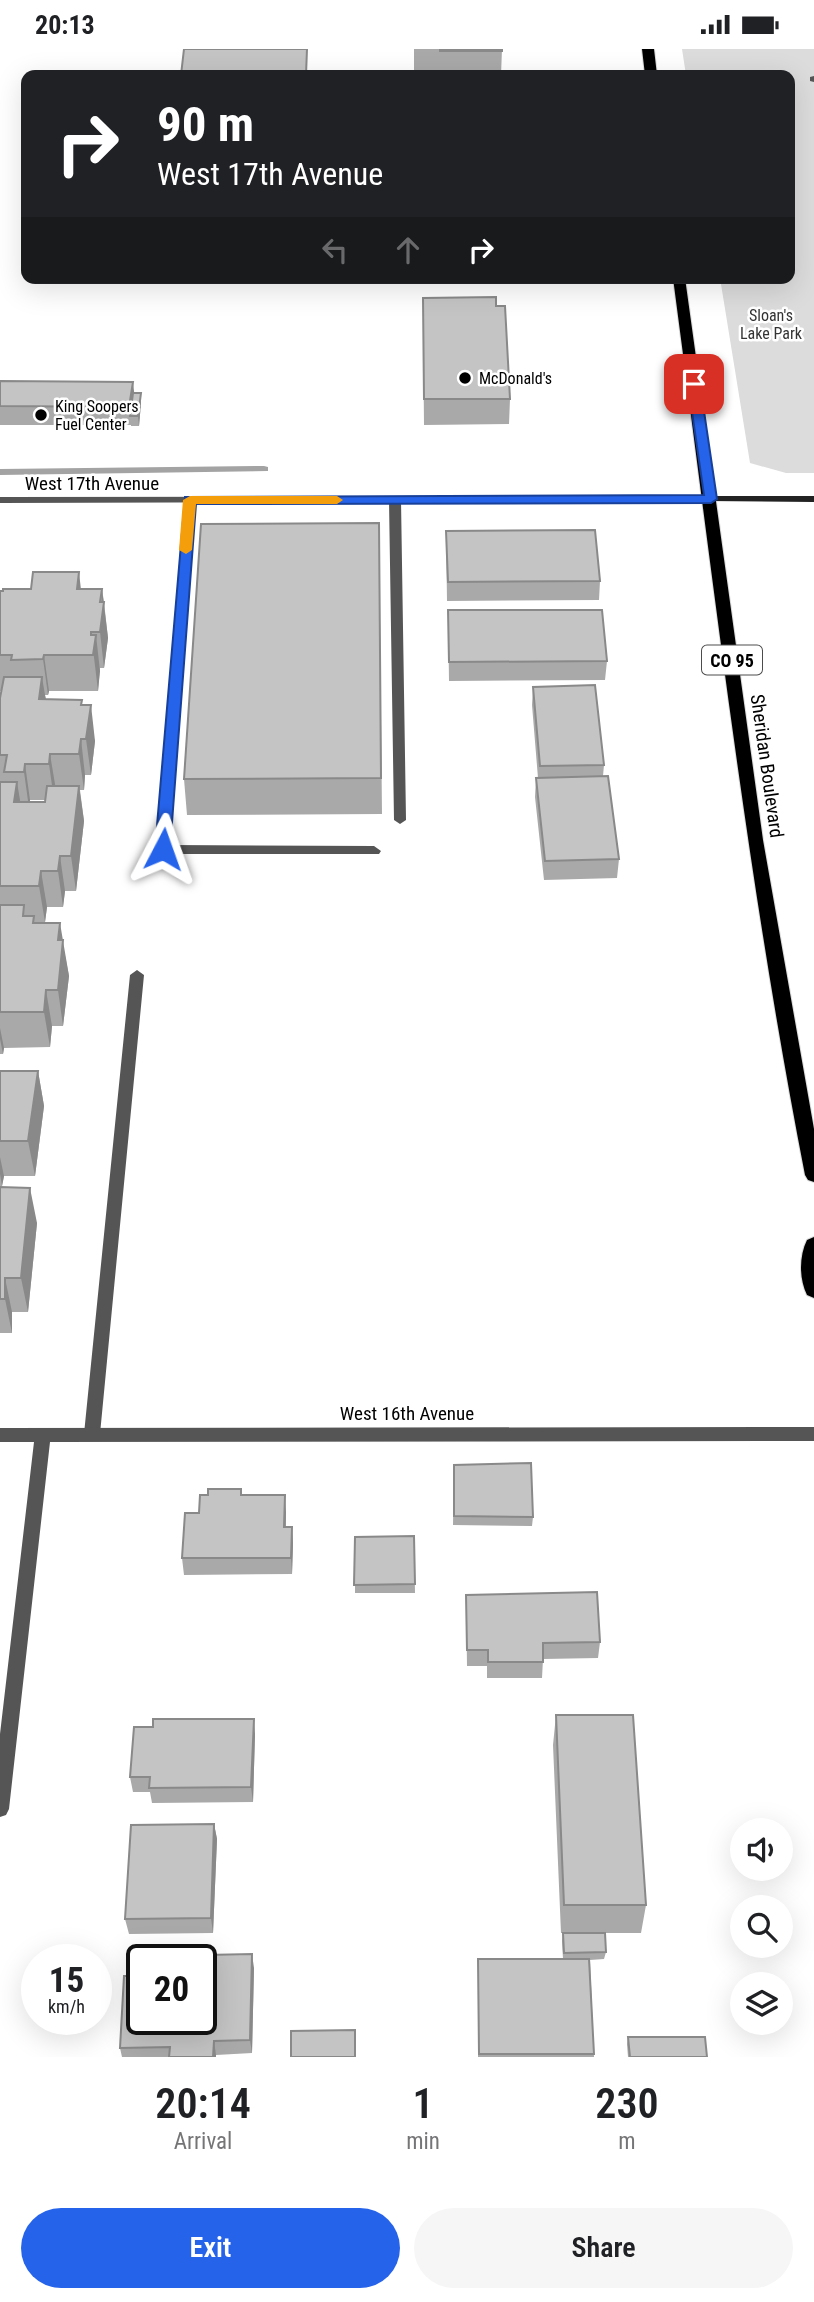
<!DOCTYPE html>
<html lang="en">
<head>
<meta charset="utf-8">
<style>
  body { margin:0; font-family:"Roboto Condensed",sans-serif; background:#f6f6f6; color:#202124; height:100vh; display:flex; flex-direction:column; font-size:26px; white-space:nowrap }
  * { box-sizing:border-box; margin:0 }
  p { font-size:23px; color:#757577 }
  .icon { flex:none; width:38px; height:38px; fill:none; stroke:currentColor; stroke-width:2; stroke-linecap:round; stroke-linejoin:round }
  .map { position:relative; height:2008px; overflow:hidden }
  .details { display:flex; flex-direction:column; background:#fff; flex:1 }
  .details>* { flex:none }
  .banner { position:absolute; left:21px; top:21px; width:774px; height:214px; border-radius:14px; box-shadow:0 7px 28px #0002; background:#202124; color:#fff; overflow:hidden }
  .buttons { position:absolute; left:730px; top:1769px; display:grid; gap:14px }
  .buttons a { display:grid; place-items:center; width:63px; height:63px; border-radius:50%; background:#fff; box-shadow:0 7px 28px #0002; font-size:35px }
  .speed { position:absolute; left:21px; top:1895px; display:flex; gap:14px; font-size:35px; font-weight:700; text-align:center }
  .speed>* { display:grid; place-content:center; width:91px; height:91px; border-radius:50%; background:#fff; box-shadow:0 7px 28px #0002; line-height:1 }
  .speed small { font-size:18px; font-weight:400 }
  .speed .limit { border:4px solid #111; border-radius:10px; background:#fff; color:#111 }
  .pin { position:absolute; display:grid; place-items:center; width:60px; height:60px; color:#fff; margin:-30px; border-radius:14px; box-shadow:0 4px 10px #0006 }
  .me { position:absolute; width:77px; margin:-38px; rotate:4deg; stroke-linejoin:round; filter:drop-shadow(0 0 5px #0008) }
  .turn { display:flex; align-items:center; gap:24px; height:147px; padding:0 21px; font-size:32px }
  .turn .icon { width:91px; height:91px; stroke-width:2.5 }
  .turn b { display:block; font-size:49px; line-height:60px }
  .lanes { display:flex; align-items:center; height:66px; padding:0 21px; background:#0003; justify-content:center; gap:35px; direction:ltr }
  .lanes .off { opacity:.35 }
  .eta { display:flex; justify-content:space-evenly; align-items:center; height:119px; text-align:center }
  .eta b { font-size:42px; font-weight:600; line-height:49px }
  .button { display:flex; gap:14px; margin-top:auto; padding:14px 21px }
  .button a { flex:1; height:80px; border-radius:42px; background:#2563eb; color:#fff; font-size:28px; font-weight:600; line-height:80px; text-align:center }
  .button a+a { background:#f6f6f6; color:#202124 }
  .status { display:flex; justify-content:space-between; align-items:center; height:49px; padding:0 35px; background:#fff; direction:ltr }
  .status svg { height:19px; fill:currentColor }
  .map>svg:first-child { display:block }
</style>
</head>
<body>
<div class="status"><b>20:13</b><svg viewBox="0 0 49 12"><path d="M0 12V9h3v3zM5 12V6h3v6zM10 12V3h3v9zM15 12V0h3v12zM26 1h20v11H26zM47 4h2v5h-2z"/></svg></div>
<div class="map">
<svg width="814" height="2008" viewBox="0 0 814 2008">
  <rect width="100%" height="100%" fill="#fff"/>
  <!-- green -->
  <path fill="#dcdcdc" d="M682,0H814V424H786L750,414L720,229H789V26H686Z"/>
  <g fill="none" stroke-linecap="round" stroke-linejoin="round">
    <!-- stream -->
    <path fill="#a3a3a3" fill-rule="evenodd" d="M264,417L268,418V422L0,426V420Z"/>
    <!-- primary casing -->
    <g stroke="#dbdbdb" stroke-width="2">
      <path id="primary" d="M642,0H654L657,26H645Z
        M673,229H685L763,791L814,1080V1133L808,1131L805,1126C747,829 713,529 673,229Z
        M814,1188V1249L807,1246C799,1230 799,1207 807,1191Z"/>
    </g>
    <!-- lane -->
    <path fill="#555" fill-rule="evenodd" d="M814,27V33L810,32V28Z
      M190,448L196,451L170,796L374,797L381,802L379,805H163L157,800L184,451Z
      M395,448L401,451L406,771L400,775L394,771L389,451Z
      M137,921L144,926L100,1385L98,1390L92,1392L86,1390L84,1385L130,926Z"/>
    <!-- street -->
    <path fill="#555" fill-rule="evenodd" d="M711,447L717,450L715,452L0,454V448Z
      M814,1378V1392L50,1393L9,1760L6,1766L0,1768V1685L34,1393H0V1379Z"/>
    <!-- secondary -->
    <path fill="#222" fill-rule="evenodd" d="M711,447H814V453L707,452L705,450Z"/>
    <!-- primary -->
    <use href="#primary" fill="#000" fill-rule="evenodd"/>
  </g>
  <!-- wall -->
  <path fill="#a9a9a9" fill-rule="evenodd" d="M414,0H502L501,26H414Z
    M496,257L510,350L509,375L424,376L423,274Z
    M0,332L141,344V354L139,377H131V376H0Z
    M379,474L382,765L187,766L184,730Z
    M446,482L600,532L599,551L447,552Z
    M81,540H102L104,553L108,589L104,619H100L98,642H49L48,646H45L46,650L82,656L95,692L91,726H85L84,741H80L84,772L76,842H65L63,858H47L45,873H35L62,891L69,927L63,977H52L50,998L4,999L3,1005H0V649L1,642H0V542ZM30,751H45V753H30Z
    M448,561L607,612L605,631L449,632Z
    M533,638L604,716L603,727L619,810L617,829L544,831L535,748L536,729H538L532,656Z
    M0,1022H38L44,1057L35,1127H4L2,1137H0Z
    M0,1138L37,1174L28,1263H12V1284H0Z
    M454,1416L533,1468L532,1477L453,1476Z
    M242,1446L286,1463V1478H292L293,1494L292,1525L184,1526L182,1509L199,1464Z
    M414,1487L415,1544H355V1488Z
    M466,1546L600,1593L598,1609L543,1610L542,1629H487V1617H467Z
    M556,1666L646,1856L641,1884H561L553,1696Z
    M255,1685L253,1753L152,1754L150,1743H133L130,1728Z
    M214,1775L217,1790L213,1884L129,1885L125,1870Z
    M563,1884L606,1903L604,1910L590,1911L594,2008H478V1910H563L562,1892Z
    M254,1919L252,2004L216,2006V2008H122L120,1999L142,1970Z
    M628,1988L707,2008H628L627,1995Z"/>
  <!-- shaded-wall -->
  <path fill="#898989" d="M133,333L135,351L130,367L129,358Z
    M141,344V354L139,377L138,367Z
    M79,523L83,559L77,540Z
    M102,540L108,589L104,619L100,583Z
    M91,583L93,604L96,586L100,622L98,642Z
    M44,606L49,642L48,646L43,610Z
    M42,628L48,664L39,650Z
    M91,656L95,692L91,726L86,690Z
    M81,690L85,726L84,741L79,705Z
    M50,705L56,741L54,751L49,715Z
    M25,715L30,751L29,759L24,723Z
    M17,733L23,769L14,753Z
    M79,737L84,772L76,842L71,807Z
    M60,807L65,842L63,858L58,822Z
    M41,822L47,858L45,873L39,837Z
    M60,874L69,927L63,977L58,941V891Z
    M46,941L52,977L50,998L44,963Z
    M0,979L4,999L3,1005L0,990Z
    M38,1022L44,1057L35,1127L28,1092Z
    M0,1108L4,1127L2,1137L0,1125Z
    M30,1139L37,1174L28,1263L21,1229Z
    M5,1229L12,1263V1284L5,1250Z
    M285,1446L286,1463L285,1494L284,1478Z
    M292,1478L293,1494L292,1525L291,1509Z
    M254,1670L255,1685L253,1753L251,1738Z
    M214,1775L217,1790L213,1884L211,1869Z
    M252,1905L254,1919L252,2004L250,1991Z
    M214,1992L216,2006V2008H213Z"/>
  <!-- building -->
  <path fill="#c4c4c4" stroke="#898989" stroke-width="2" d="M184,0H307L306,26H181Z
    M440,0H502V2H440Z
    M496,248V257H505L510,350H424L423,249Z
    M0,332L133,333L129,358L0,357Z
    M133,344H141L138,367H130Z
    M379,474L381,729L184,730L201,475Z
    M595,481L600,532L448,533L446,482Z
    M33,523H79L77,540H102L100,553H104L100,583H91V586H96L93,606H44L43,610L11,611L12,606H0V542H3V540H31Z
    M448,561H602L607,612L449,613Z
    M4,628H42L39,650L82,651L81,656H91L86,690H81L79,705H50L49,715H25L24,723H4L7,706H0V649Z
    M595,636L604,716L540,717L533,638Z
    M608,727L619,810L545,812L536,729Z
    M0,733H17L14,753H45L47,737H79L71,807H60L58,822H41L39,837H0Z
    M0,856H24L23,867H34L33,874H60L58,891H63L58,941H46L44,963H0Z
    M0,1022H38L28,1092H0Z
    M0,1138L30,1139L21,1229H5V1250H0Z
    M531,1414L533,1468L454,1467V1416Z
    M208,1440H241V1446H285L284,1478H292L291,1509H182L185,1464H199L200,1446H208Z
    M414,1487L415,1535L354,1536L355,1488Z
    M597,1543L600,1593L543,1594V1613H488V1601H467L466,1546Z
    M556,1666H633L646,1856H564Z
    M153,1670H254L251,1738L149,1739L150,1728H130L134,1678H153Z
    M214,1775L211,1869L125,1870L131,1776Z
    M563,1884H605L606,1903L564,1904Z
    M252,1905L250,1991L214,1992L213,2008H169L170,1998L120,1999L124,1927H142V1970H201V1911H157L158,1907Z
    M478,1910H589L594,2005H479Z
    M355,1981V2008H291V1982Z
    M628,1988H705L707,2008H630Z"/>
  <!-- route -->
  <path fill="#2563eb" stroke="#184099" stroke-width="2" d="M694,331L700,335L717,450L711,454L196,455L170,800L163,805L157,804L155,800L185,448L704,446L688,335Z"/>
  <!-- slow -->
  <path fill="#f59e0b" d="M190,447H337L343,451L337,455H196L192,501L186,505L179,501L183,451Z"/>
  <!-- markers -->
  <g fill="#000" stroke="#fff" stroke-width="2.5">
    <circle cx="465" cy="329" r="7"/>
    <circle cx="41" cy="366" r="7"/>
  </g>
  <g text-anchor="middle" dominant-baseline="central" stroke-width="5" stroke-linejoin="round" paint-order="stroke">
    <!-- far-park labels -->
    <g font-size="16" fill="#333" stroke="#fff">
      <text x="771" y="266">Sloan's<tspan x="771" dy="18">Lake Park</tspan></text>
    </g>
    <!-- far-poi labels -->
    <g font-size="16" fill="#000" stroke="#fff" text-anchor="start">
      <text x="479" y="329">McDonald's</text>
      <text x="55" y="357">King Soopers<tspan x="55" dy="18">Fuel Center</tspan></text>
    </g>
    <!-- shield labels -->
    <rect fill="#fff" stroke="#4c4c4c" stroke-width="2" x="702" y="596.5" width="60" height="29" rx="5"/>
    <g font-size="18" font-weight="bold" fill="#000">
      <text x="732" y="611">CO 95</text>
    </g>
    <!-- street labels -->
    <g font-size="19" fill="#000" stroke="#fff">
      <text x="92" y="434">West 17th Avenue</text>
      <text transform="translate(767 717) rotate(82)">Sheridan Boulevard</text>
      <text x="407" y="1364">West 16th Avenue</text>
    </g>
  </g>
</svg>
<div class="buttons">
<a><svg class="icon" aria-label="sound" viewBox="0 0 24 24"><path d="M4 9h4l5-4v14l-5-4H4zM17 9q2 3 0 6"/></svg></a>
<a><svg class="icon" aria-label="search" viewBox="0 0 24 24"><circle cx="10" cy="10" r="6"/><path d="M15 15l6 6"/></svg></a>
<a><svg class="icon" aria-label="layers" viewBox="0 0 24 24"><path d="M12 4l9 5-9 5-9-5zM3 14l9 5 9-5"/></svg></a>
</div>
<div class="speed"><div>15<small>km/h</small></div><div class="limit">20</div></div>
<div class="pin" style="left:694px;top:335px;background:#d93025"><svg class="icon" aria-label="arrive" viewBox="0 0 24 24"><path d="M6 21V4h12l-3 4 3 4H6"/></svg></div>
<svg class="me" style="left:163px;top:800px" viewBox="-20 -20 40 40"><path d="M0-17L14 15 0 8-14 15z" fill="#2563eb" stroke="#fff" stroke-width="4"/></svg>
<div class="banner">
<div class="turn"><svg class="icon" aria-label="right" viewBox="0 0 24 24"><path d="M7 20v-9h11M14 6l5 5-5 5"/></svg><div><b>90 m</b>West 17th Avenue</div></div>
<div class="lanes"><svg class="icon off" aria-label="left" viewBox="0 0 24 24"><path d="M17 20v-9H6M10 6l-5 5 5 5"/></svg><svg class="icon off" aria-label="ahead" viewBox="0 0 24 24"><path d="M12 20V5M6 11l6-6 6 6"/></svg><svg class="icon" aria-label="right" viewBox="0 0 24 24"><path d="M7 20v-9h11M14 6l5 5-5 5"/></svg></div>
</div>
</div>
<section class="details">
<div class="eta">
<div><b>20:14</b><p>Arrival</p></div>
<div><b>1</b><p>min</p></div>
<div><b>230</b><p>m</p></div>
</div>
<div class="button"><a>Exit</a><a>Share</a></div>
</section>
</body>
</html>
